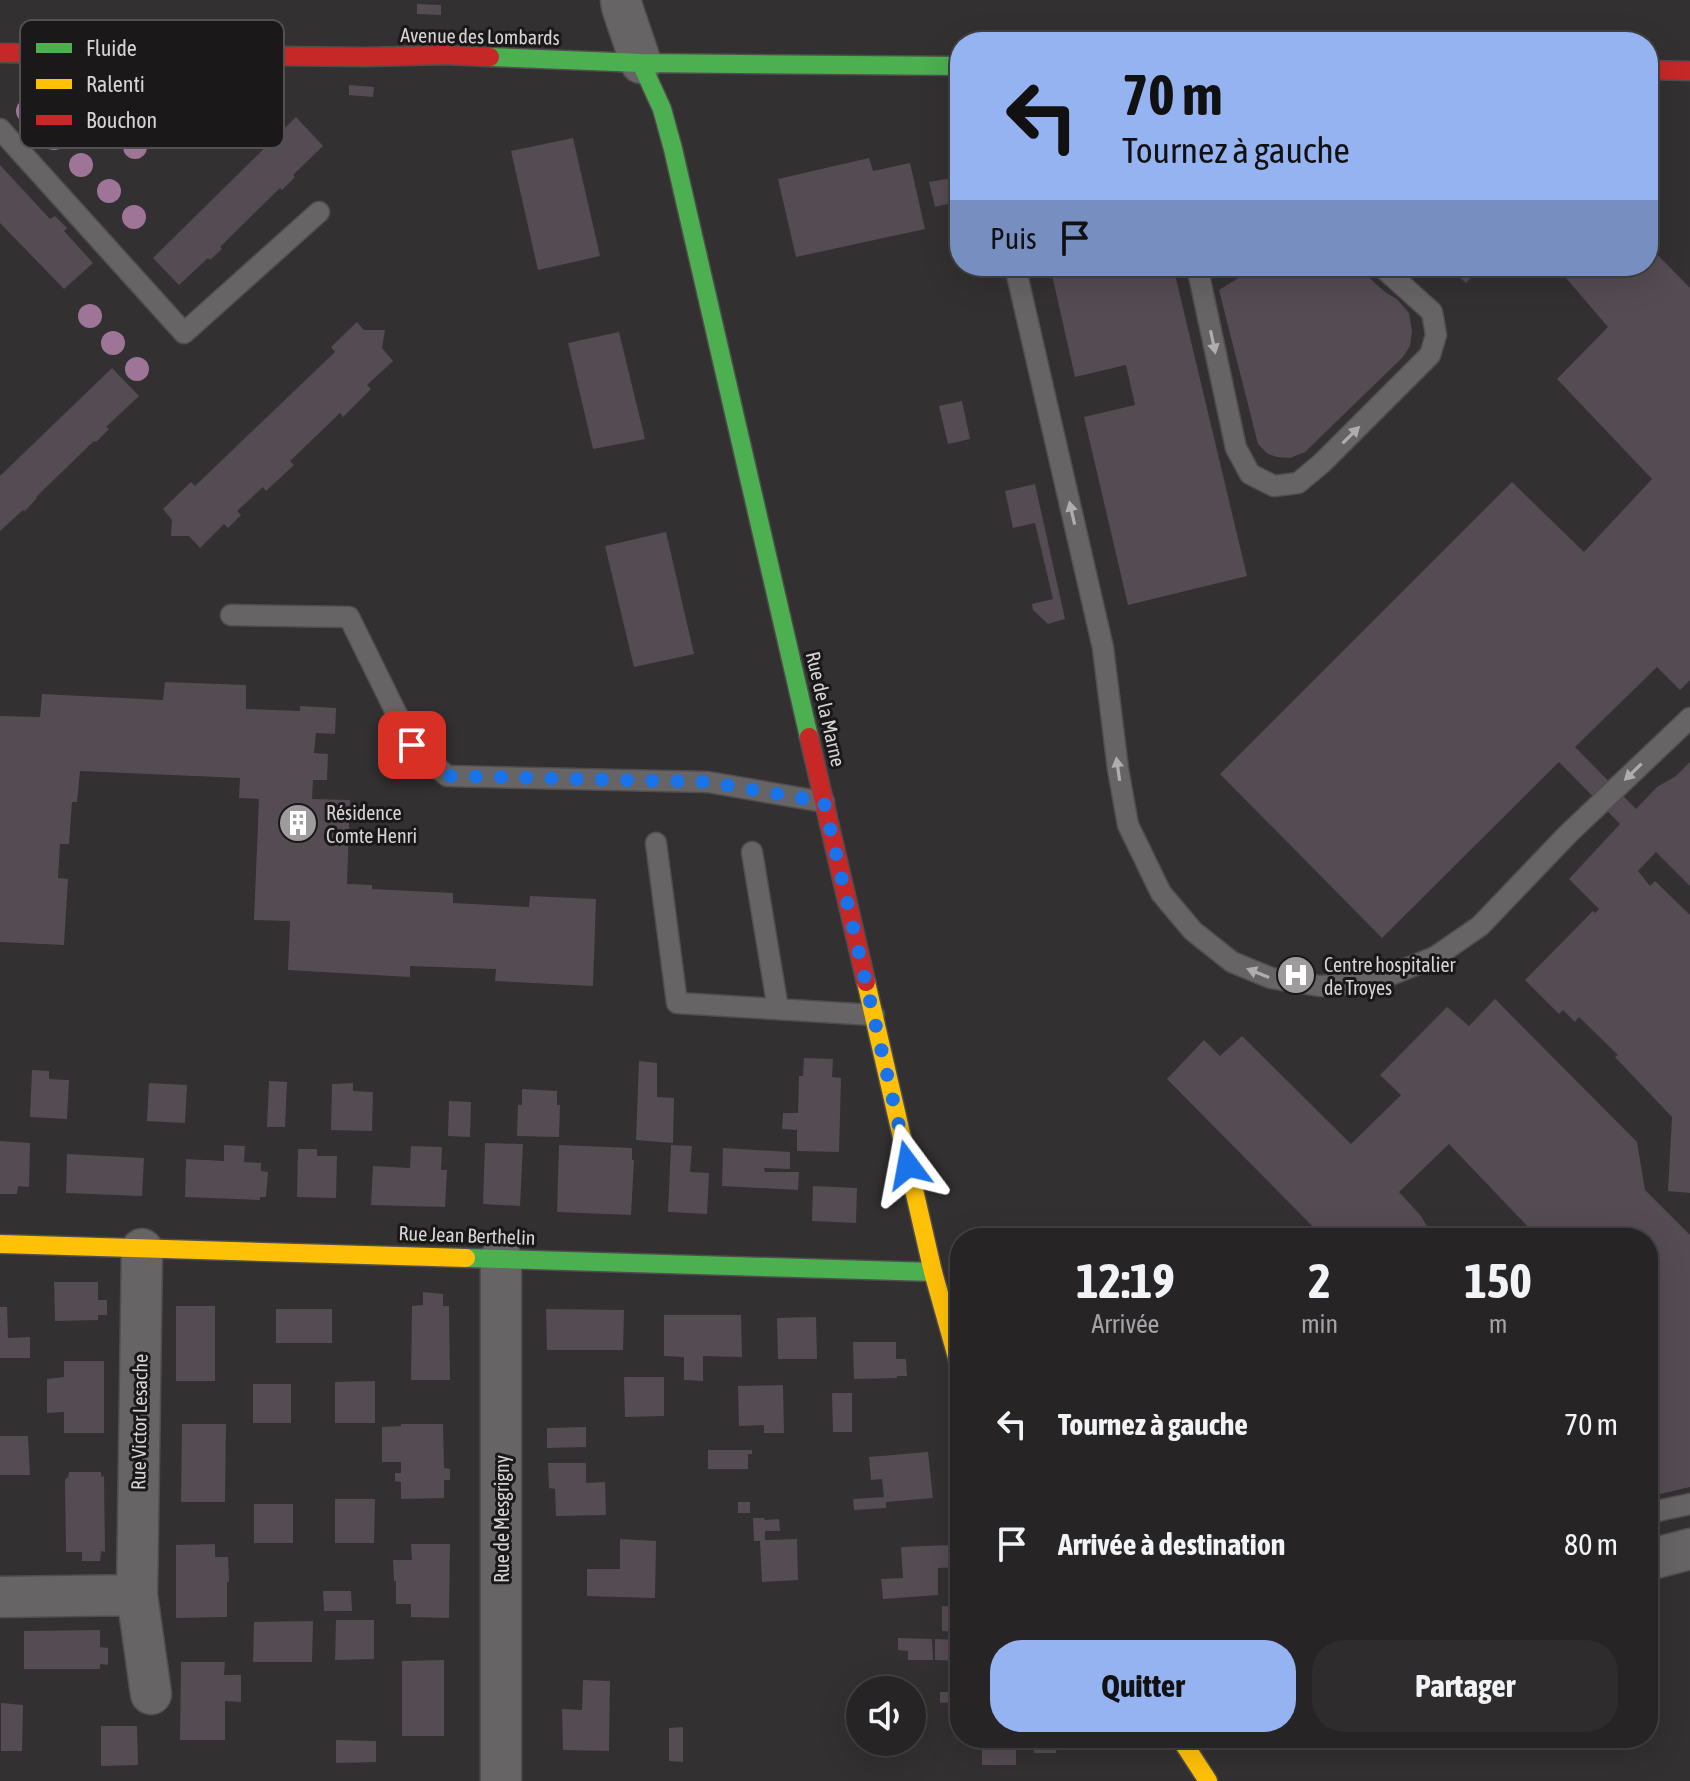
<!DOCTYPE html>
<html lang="fr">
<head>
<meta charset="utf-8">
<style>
  body { margin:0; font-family:"Asap Condensed",sans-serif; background:#2e2c2d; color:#f1f3f6; height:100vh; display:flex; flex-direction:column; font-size:30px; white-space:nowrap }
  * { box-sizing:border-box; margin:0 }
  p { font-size:26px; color:#a4a4a7 }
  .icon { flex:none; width:44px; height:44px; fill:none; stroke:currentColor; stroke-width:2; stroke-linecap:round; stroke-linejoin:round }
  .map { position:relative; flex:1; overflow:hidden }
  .details { position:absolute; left:950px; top:1228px; width:708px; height:520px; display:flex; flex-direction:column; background:#262425; border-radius:32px; box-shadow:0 8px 32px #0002,0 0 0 2px #424142 }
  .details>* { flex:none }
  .hud { position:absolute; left:950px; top:32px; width:708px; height:244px; border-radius:32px; box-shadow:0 8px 32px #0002,0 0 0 2px #424142; background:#95b2f1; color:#111; overflow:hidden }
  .buttons { position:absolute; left:846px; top:1676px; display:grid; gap:16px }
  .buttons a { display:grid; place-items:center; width:80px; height:80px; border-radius:50%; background:#262425; box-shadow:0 8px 32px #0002,0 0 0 2px #424142; font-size:40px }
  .pin { position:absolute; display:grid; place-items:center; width:68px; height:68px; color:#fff; margin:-34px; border-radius:16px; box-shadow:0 4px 12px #0006 }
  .me { position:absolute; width:88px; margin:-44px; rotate:347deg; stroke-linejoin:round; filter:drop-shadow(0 0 6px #0008) }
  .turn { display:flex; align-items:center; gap:28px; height:168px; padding:0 40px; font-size:36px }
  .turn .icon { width:104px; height:104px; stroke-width:2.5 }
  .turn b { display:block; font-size:56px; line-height:68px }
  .then { display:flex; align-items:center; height:76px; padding:0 40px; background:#0003; gap:16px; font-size:30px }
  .eta { display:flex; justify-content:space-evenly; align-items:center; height:136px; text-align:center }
  .eta b { font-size:48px; font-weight:700; line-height:56px }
  .button { display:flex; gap:16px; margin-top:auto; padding:16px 40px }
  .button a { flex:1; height:92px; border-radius:32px; background:#95b2f1; color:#111; font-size:32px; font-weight:700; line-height:92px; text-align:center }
  .button a+a { background:#2e2c2d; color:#f1f3f6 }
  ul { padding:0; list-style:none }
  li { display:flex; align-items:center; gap:24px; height:120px; padding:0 40px }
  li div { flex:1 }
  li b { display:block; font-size:30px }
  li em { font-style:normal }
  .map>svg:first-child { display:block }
</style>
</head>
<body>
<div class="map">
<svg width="1690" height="1781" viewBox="0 0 1690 1781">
  <rect width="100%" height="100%" fill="#323031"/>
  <!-- building -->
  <path fill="#554b53" d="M417,4L441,5V15L417,14Z
    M349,85L374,87L373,97L349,95Z
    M296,117L323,146L293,175L295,177L282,190L280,188L220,247L222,249L210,260L208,258L179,285L153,258Z
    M573,138L600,256L538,270L511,151Z
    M869,158L873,171L910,163L925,229L796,257L778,179Z
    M0,165L50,219L55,216L67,228L64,231L93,263L64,289L0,223Z
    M952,178L956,202L935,207L929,182Z
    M1648,245L1690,288V680L1680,690L1657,667L1575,747L1636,809L1657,787L1676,776L1690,762V886L1656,852L1638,871L1650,886L1655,881L1690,915V1193L1668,1191L1672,1117L1615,1057L1618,1055L1579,1017L1575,1022L1563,1010L1559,1014L1525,980L1593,911L1595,913L1599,909L1569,879L1620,824L1559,762L1382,938L1220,774L1512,482L1584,552L1652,479L1557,379L1608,327L1566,278L1577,266H1648Z
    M1050,266H1173L1247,576L1128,605L1084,417L1135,405L1126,365L1075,377Z
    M1258,266H1356L1385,292L1397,299L1409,313L1412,331L1410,346L1403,357L1305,452L1290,458L1277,457L1268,454L1258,444L1219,290Z
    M1448,266H1482L1466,283Z
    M357,322L364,330H385L382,348L393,361L367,385L371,389L343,417L340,413L290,461L294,465L266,491L263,487L237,511L241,515L228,528L224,524L200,548L189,536H171L172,520L163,509L191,482L195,486L335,352L331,347Z
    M619,332L645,439L593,449L568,343Z
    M112,368L139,396L106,427L109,429L96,442L94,441L36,497L37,498L25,511L23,510L0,531V476Z
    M962,401L970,439L948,444L939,406Z
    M1035,484L1065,619L1048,624L1033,610L1032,604L1053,599L1035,523L1013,528L1005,491Z
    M666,532L694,654L634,667L605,546Z
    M165,682L246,685V709L300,711V706L336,708L335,734L316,733L314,753L328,754L327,780H313L312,799L350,800L347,884L372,885V889L453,893V903L529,907L530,896L596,899L593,986L495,981L496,969L410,966V977L288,970L290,921L254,920L259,799L239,798L240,778L80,771L77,802H72L69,844H60L58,878L68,879L64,945L0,942V716L40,717L42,694L163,700Z
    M1495,999L1637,1142L1645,1190L1690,1235V1487L1648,1497V1238H1512L1530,1229L1449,1144L1399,1192L1421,1216L1434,1238H1324L1167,1079L1204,1040L1220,1056L1242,1036L1351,1144L1401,1095L1380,1075L1447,1007L1469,1026Z
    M804,1058L833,1059L832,1077L841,1078L839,1152L797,1151V1130L782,1129L783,1113H798L799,1076H803Z
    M639,1061L657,1063V1097L674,1098L673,1143L636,1140Z
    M32,1070L49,1071V1079L69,1080L67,1119L30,1117Z
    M269,1081L287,1082L285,1127H267Z
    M149,1083L187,1085L185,1123L147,1121Z
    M353,1083V1091L373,1092L372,1131L331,1130L332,1084Z
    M522,1089L557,1091V1105H560L559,1137L517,1136L518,1105H522Z
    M449,1101L471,1102L470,1137L448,1136Z
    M0,1141L30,1143L29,1187L18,1186L17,1194H0Z
    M485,1143L523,1144L520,1206L483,1204Z
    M224,1145L245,1146L244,1162L261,1163V1171L268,1172L266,1197H260V1200L185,1197L186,1159L224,1161Z
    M559,1145L632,1148V1160H634L631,1215L557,1212Z
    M671,1145L692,1146L690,1172L709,1173L707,1214L668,1212Z
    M411,1146L442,1147L441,1170H447L445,1207L371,1205L373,1166L410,1168Z
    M723,1148L790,1152V1169L764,1168L765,1172H799L798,1190L722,1186Z
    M298,1149H317V1156H337L336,1198L297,1197Z
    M67,1154L144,1158L142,1196L66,1193Z
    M813,1186L857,1188L856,1223L812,1221Z
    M54,1282H98V1300H107V1315H98V1320L55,1321Z
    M423,1292L443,1294V1306H449L450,1380H411L412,1306L423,1305Z
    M176,1306H215V1381H176Z
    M0,1307H7L8,1338L30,1337V1358H0Z
    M276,1309H332V1343H276Z
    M546,1309L624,1310L623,1350H547Z
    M664,1315H741L742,1357L703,1356V1381L684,1380V1357L664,1356Z
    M816,1317L817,1359H778L777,1318Z
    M853,1342H896V1359H906L907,1376H897V1378L854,1379Z
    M64,1361H104V1433H64V1412L47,1413V1379L64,1377Z
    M624,1377H664V1416L625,1417Z
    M375,1381V1423H335V1382Z
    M253,1384H291V1423H253Z
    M783,1385L784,1433H764V1425L739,1426L738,1386Z
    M832,1393H852V1432H833Z
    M182,1424H226L225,1502H181Z
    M401,1424H443L444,1468L450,1469V1480H444V1498L401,1499V1482L395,1481V1473H401V1462H382V1427L401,1426Z
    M586,1427V1447L547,1448V1428Z
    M0,1436H28L30,1475H0Z
    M708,1450H752V1454H748V1469H708Z
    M928,1452L933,1498L886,1502V1508L854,1510L853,1499L884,1497L882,1479L871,1480L869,1457Z
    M548,1463H586V1483L605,1482L606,1515L556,1516L555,1489L549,1488Z
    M69,1472H101V1477L104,1476L105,1552L101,1551L100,1561H82V1552H66L65,1481L66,1478H68Z
    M335,1499H375L374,1543H335Z
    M738,1502H750V1513H738Z
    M254,1504H293V1543H254Z
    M753,1518H764L765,1520L779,1519L780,1531H765V1540L797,1539L798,1580L762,1582L760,1541H754Z
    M620,1539L656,1541L655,1598L587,1596V1569H620Z
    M960,1541V1567L938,1568V1595L883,1599L881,1579L903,1578L901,1547L950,1545V1542Z
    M215,1544V1557H228L229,1582H227V1617L176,1618V1545Z
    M411,1544H450L449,1618L411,1617V1604H396V1581H394L393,1560H412Z
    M323,1591H351L352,1611H324Z
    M942,1606L960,1607V1632L942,1631Z
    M336,1620H374V1659L335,1660Z
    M313,1621L312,1662H253L254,1622Z
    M100,1630V1647L108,1648V1665L100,1664V1669H24V1631Z
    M898,1638L932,1639L933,1660H908V1651L898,1650Z
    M935,1639L960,1640V1661L935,1660Z
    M444,1660V1736H402V1661Z
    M181,1662H225L224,1675H241V1702L225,1701V1740H180Z
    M583,1680L610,1681L609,1751L563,1750L562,1709L582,1710Z
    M940,1692H960V1702L940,1703Z
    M1,1703L23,1705L22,1751H1Z
    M101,1726H137L138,1765L101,1766Z
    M683,1727V1762L669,1761V1728Z
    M1024,1738H1057L1056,1753H1034V1750H1024Z
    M336,1740L376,1741V1762L336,1763Z
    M982,1747L1016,1748V1765H982Z"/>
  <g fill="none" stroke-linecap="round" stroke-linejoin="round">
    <!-- lane casing -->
    <g stroke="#504d4f" stroke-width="23">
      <path id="lane" d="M0,129L184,333L319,212
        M1015,266L1103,648L1118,769L1128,825L1161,893L1193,931L1232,962L1271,978L1320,986L1373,982L1435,957L1480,926L1568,834L1690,718
        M1197,266L1236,448L1250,474L1274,486L1298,483L1322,463L1430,355L1436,335L1432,312L1381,266
        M231,615L349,617L412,745L447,776L708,782L824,802
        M656,843L677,1003L874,1015
        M752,852L778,1009
        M1648,1513L1690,1504"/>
    </g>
    <!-- street casing -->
    <g stroke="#504d4f" stroke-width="43">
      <path id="street" d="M621,0L622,7L641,63
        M142,1249L137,1595L151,1694
        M501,1258V1781
        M1648,1560L1690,1549
        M0,1597L137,1595"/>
    </g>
    <!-- fast casing -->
    <g stroke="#504d4f" stroke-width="21">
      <path id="fast" d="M490,57L641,63L960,66
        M641,63L662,109L673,149L809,737
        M466,1258L933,1272"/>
    </g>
    <!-- slow casing -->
    <g stroke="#504d4f" stroke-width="21">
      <path id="slow" d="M866,982L933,1272L960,1368
        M0,1244L466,1258
        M1180,1738L1208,1781"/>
    </g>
    <!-- jam casing -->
    <g stroke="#504d4f" stroke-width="21">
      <path id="jam" d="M0,53L366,57L445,55L490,57
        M1648,70L1690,71
        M809,737L866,982"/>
    </g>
    <!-- lane -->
    <use href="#lane" stroke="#666465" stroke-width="20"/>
    <!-- street -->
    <use href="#street" stroke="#666465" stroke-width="40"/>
    <!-- fast -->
    <use href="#fast" stroke="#4caf50" stroke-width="18"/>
    <!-- slow -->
    <use href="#slow" stroke="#ffc107" stroke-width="18"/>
    <!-- jam -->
    <use href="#jam" stroke="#c62828" stroke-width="18"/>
  </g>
  <!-- trees -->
  <g fill="#9e7597">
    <circle cx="28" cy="111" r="12"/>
    <circle cx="54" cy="138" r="12"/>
    <circle cx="135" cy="147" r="12"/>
    <circle cx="81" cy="165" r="12"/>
    <circle cx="109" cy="191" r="12"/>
    <circle cx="134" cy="217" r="12"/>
    <circle cx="90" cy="316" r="12"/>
    <circle cx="113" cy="343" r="12"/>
    <circle cx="137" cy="369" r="12"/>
  </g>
  <!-- one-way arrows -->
  <defs><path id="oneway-solid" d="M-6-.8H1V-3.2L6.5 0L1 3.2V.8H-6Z" transform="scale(2)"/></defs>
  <g fill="#afadae">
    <use href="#oneway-solid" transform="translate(1213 342) rotate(78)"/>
    <use href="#oneway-solid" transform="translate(1351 435) rotate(-45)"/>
    <use href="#oneway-solid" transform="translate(1072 513) rotate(-103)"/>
    <use href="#oneway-solid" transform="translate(1118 769) rotate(-98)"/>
    <use href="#oneway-solid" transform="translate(1633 772) rotate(136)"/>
    <use href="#oneway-solid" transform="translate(1258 973) rotate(-158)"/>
  </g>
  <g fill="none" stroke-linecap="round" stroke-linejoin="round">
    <!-- route -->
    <path stroke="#1a73e8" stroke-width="14" stroke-dasharray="0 25.2" d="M412,745L447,776L708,782L824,802L908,1165"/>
  </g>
  <!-- icons -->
  <defs>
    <g id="building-disc" transform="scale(2)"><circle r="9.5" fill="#9d9b9c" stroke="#1a1819"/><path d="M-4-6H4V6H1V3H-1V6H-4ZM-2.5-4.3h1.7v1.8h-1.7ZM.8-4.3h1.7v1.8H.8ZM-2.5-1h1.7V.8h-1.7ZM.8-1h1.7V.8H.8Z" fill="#fff"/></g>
    <g id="hospital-disc" transform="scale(2)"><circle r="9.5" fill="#9d9b9c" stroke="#1a1819"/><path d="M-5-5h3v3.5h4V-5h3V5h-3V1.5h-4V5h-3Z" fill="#fff"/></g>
  </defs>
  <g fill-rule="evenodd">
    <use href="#building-disc" x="298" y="823"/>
    <use href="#hospital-disc" x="1296" y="975"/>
  </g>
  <g text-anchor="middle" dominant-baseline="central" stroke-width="6" stroke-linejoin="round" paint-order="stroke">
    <!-- street labels -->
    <g font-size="20" fill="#d7d4d6" stroke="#1a1819">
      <text transform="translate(480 36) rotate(1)">Avenue des Lombards</text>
      <text transform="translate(826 709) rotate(77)">Rue de la Marne</text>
      <text transform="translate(467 1235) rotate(2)">Rue Jean Berthelin</text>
      <text transform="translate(139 1422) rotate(-89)">Rue Victor Lesache</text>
      <text transform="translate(501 1519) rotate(-90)">Rue de Mesgrigny</text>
    </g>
    <!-- poi labels -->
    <g font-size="20" fill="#d7d4d6" stroke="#1a1819" text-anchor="start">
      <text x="326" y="812">Résidence<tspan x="326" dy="23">Comte Henri</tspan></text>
      <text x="1324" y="964">Centre hospitalier<tspan x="1324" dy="23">de Troyes</tspan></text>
    </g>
  </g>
  <!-- legend -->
  <rect x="20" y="20" width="264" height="128" rx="12" fill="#1a1819" stroke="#535052" stroke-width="2"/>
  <rect x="36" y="43" width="36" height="10" fill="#4caf50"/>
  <rect x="36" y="79" width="36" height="10" fill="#ffc107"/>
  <rect x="36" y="115" width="36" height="10" fill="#c62828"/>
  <g font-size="22" fill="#d7d4d6">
    <text x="86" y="56">Fluide</text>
    <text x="86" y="92">Ralenti</text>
    <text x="86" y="128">Bouchon</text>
  </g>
</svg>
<div class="buttons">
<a><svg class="icon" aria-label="sound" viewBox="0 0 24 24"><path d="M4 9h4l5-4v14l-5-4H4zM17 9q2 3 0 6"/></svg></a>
</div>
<div class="pin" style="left:412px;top:745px;background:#d93025"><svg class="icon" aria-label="arrive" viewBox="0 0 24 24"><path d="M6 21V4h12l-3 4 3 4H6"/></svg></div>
<svg class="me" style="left:908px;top:1165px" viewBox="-20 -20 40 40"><path d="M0-17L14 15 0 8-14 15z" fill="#1a73e8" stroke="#fff" stroke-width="4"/></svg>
<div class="hud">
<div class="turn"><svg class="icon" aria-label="left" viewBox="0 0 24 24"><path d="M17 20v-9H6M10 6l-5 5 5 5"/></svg><div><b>70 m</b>Tournez à gauche</div></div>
<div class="then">Puis<svg class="icon" aria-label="arrive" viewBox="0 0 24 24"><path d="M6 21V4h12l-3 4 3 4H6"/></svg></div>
</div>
<section class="details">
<div class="eta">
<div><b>12:19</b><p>Arrivée</p></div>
<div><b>2</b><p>min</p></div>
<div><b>150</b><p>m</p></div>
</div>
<ul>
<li><svg class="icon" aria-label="left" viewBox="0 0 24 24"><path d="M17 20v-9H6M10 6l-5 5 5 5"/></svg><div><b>Tournez à gauche</b></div><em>70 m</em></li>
<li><svg class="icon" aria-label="arrive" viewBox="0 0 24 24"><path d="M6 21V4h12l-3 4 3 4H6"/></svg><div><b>Arrivée à destination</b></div><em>80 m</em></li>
</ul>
<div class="button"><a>Quitter</a><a>Partager</a></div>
</section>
</div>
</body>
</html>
